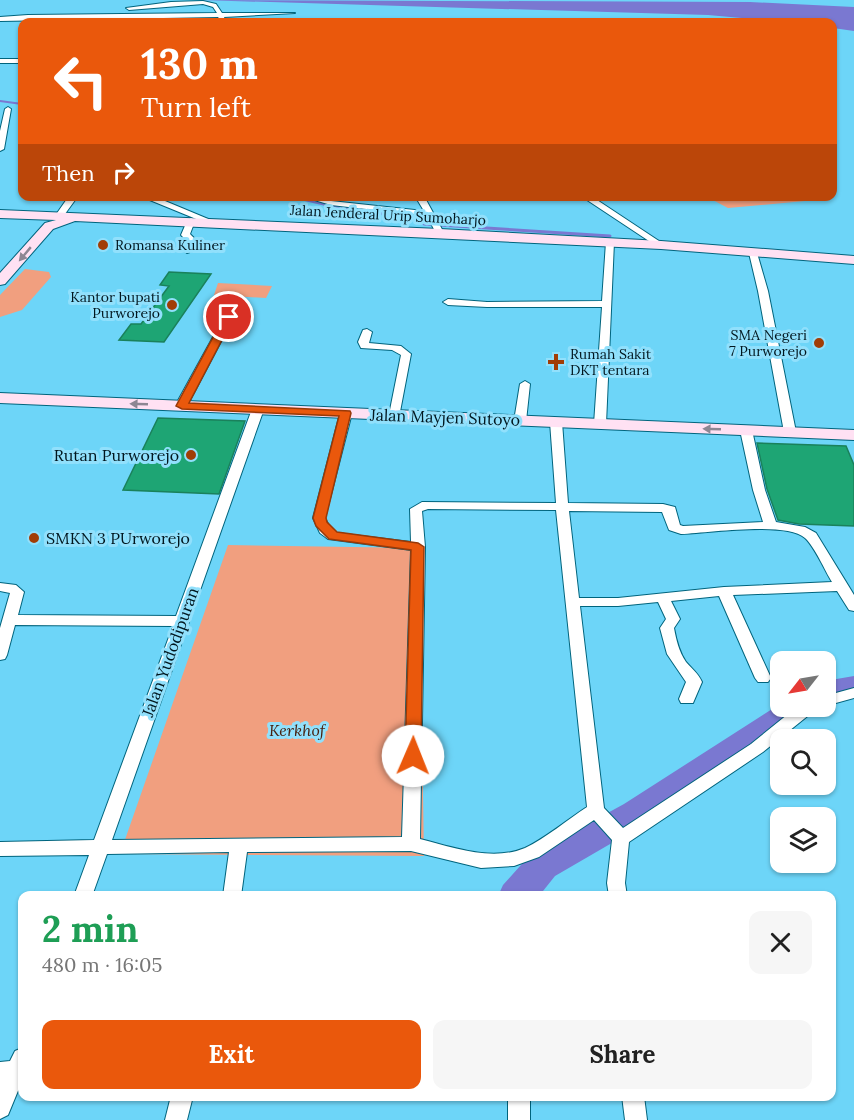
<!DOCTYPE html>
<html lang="en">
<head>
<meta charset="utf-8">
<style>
  body { margin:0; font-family:Lora,serif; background:#f6f6f6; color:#222; height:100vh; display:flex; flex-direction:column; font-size:22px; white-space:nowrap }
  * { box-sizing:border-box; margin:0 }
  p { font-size:20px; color:#767676 }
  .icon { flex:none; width:33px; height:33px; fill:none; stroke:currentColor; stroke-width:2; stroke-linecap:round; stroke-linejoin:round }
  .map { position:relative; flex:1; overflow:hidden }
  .sheet { position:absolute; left:18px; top:891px; width:818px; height:210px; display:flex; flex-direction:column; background:#fff; border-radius:12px; box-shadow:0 2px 4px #0004 }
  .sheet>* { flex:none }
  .banner { position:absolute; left:18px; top:18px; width:819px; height:183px; border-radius:12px; box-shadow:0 2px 4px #0004; background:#ea580c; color:#fff; overflow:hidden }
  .needle { width:39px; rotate:239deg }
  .buttons { position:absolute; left:770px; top:651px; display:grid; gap:12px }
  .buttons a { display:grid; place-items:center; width:66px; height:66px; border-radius:12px; background:#fff; box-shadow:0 2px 4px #0004; font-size:30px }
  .pin { position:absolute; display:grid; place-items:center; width:51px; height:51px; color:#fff; margin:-26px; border:3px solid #fff; border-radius:50%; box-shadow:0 2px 6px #0007 }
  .me { position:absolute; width:66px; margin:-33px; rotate:1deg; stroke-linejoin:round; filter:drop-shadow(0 0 4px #0008) }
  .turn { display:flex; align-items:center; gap:21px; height:126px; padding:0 24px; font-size:27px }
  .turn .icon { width:78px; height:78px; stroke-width:2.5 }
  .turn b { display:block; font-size:42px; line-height:51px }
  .then { display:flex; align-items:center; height:57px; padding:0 24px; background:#0003; gap:12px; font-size:22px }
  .round { display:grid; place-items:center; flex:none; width:63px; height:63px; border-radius:12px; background:#f6f6f6 }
  .overview { display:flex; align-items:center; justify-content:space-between; height:102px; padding:0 24px }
  h1 { font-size:36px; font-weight:700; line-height:45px; color:#1e9e55 }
  .action { display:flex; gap:12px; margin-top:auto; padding:12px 24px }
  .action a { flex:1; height:69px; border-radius:12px; background:#ea580c; color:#fff; font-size:24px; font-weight:700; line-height:69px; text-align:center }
  .action a+a { background:#f6f6f6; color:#222 }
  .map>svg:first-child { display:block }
</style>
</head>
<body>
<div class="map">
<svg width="854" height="1120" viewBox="0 0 854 1120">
  <rect width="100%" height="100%" fill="#6dd5f8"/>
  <!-- green -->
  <path fill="#f19f7f" d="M806,196L808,199L805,201L728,208L707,197Z
    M25,269L49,272L51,277L22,310L0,317V295Z
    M218,283L272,286L266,298L214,295Z
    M228,545L419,548L424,856L120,854Z"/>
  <!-- water -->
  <path fill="#7a78d1" d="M199,0L750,2L854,7V31L833,28L832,22H787L708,15Z"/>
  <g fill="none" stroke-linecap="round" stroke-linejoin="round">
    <!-- stream-far1 -->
    <path stroke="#7a78d1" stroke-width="2" d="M0,101L22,104
      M288,196L330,206L381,214"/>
    <!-- stream -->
    <path stroke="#7a78d1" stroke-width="3" d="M371,212L423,220L424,224L610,236"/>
    <!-- river -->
    <path fill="#7a78d1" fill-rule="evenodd" d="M854,676V698L825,705V681Z
      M780,704V706H815L811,714L648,822L555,876L539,896H498L503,885L529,856L624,804Z"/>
  </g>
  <!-- building -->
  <path fill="#1ea574" stroke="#1a815b" stroke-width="1.5" d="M169,272L211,274L164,342L119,340L131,324H141L169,286L160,285Z
    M158,418L245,421L219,494L123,490Z
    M757,443L846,446L854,465V526L799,524L778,520L767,489Z"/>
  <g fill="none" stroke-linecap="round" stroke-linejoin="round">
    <!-- minor casing -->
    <g stroke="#00647d" stroke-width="2">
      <path id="minor" d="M203,1L216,4L222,13H295L224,17L226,22H222L218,17L0,21V17L28,15L217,13L213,7L203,4L129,10L126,8L171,2Z
        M0,59H22V63H0Z
        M8,107L11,109L4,149L0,151V131L5,109Z
        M69,196H78L62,218H56L55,216Z
        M140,196H153L213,221L206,223Z
        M301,196H316L331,201L424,211L415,196H424L444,233L437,235L427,216L331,205Z
        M581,196H591L665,245L658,247Z
        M191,218L195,221L190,234L197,241L190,252L187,253L183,250L188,242L181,235L187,221Z
        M610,239L614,242L606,424L600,427L594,424L602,307H487L448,305L443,302L448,299L487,302L602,301L606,242Z
        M753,250L757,253L768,291L796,432L790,435L784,432L758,291L749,253Z
        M229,314L234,317L187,406L185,408H177L175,406L224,317Z
        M367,329L372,332L369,343L401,346L411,354L399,417L395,418L389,415L401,355L392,350L361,348L358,342L363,330Z
        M525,381L530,384L526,421L520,424L514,421L520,384Z
        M258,406L264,409L112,840L402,837L411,550L328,539L320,533L313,518L340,413L346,410L352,413L325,518L330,528L337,533L411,542L410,509L422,502L556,503L550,422L556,419L562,422L568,503L663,504L675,507L680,525L683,526L763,522L753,490L740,430L746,427L752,430L765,490L776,522L805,527L816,533L854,595V611L849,610L837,591L733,595L771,678L768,682H758L755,678L719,596L671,601L680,619L674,628C676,639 679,652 686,662C692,669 698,673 702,682L693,703H681L679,699L686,682L667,654L660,628L666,619L658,602L618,606H580L604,808L623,828L751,744L798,706H820L763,752L629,842L625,883L627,896H609L607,883L612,840L594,820L539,857L514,866L481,868L411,851L247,852L241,896H223L229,852L107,854L92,896H74L89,855L0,856V842L94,840L173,626L15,625L7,655L5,659L0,660V628L10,593L0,591V583L16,585L24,592L18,615L176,616L252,409ZM428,509L556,510L587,807C567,820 546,838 525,848C491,862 453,847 420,839L425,547L422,511ZM569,511L662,512L669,530L681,534C708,533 786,521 805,538C815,547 825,571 832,582L724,587L618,598H579Z
        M854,688V698L825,706V696Z
        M22,1048V1081L8,1115L0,1119V1062L10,1061L15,1051Z
        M171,1096H193L187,1120H165Z
        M508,1096H530V1120H508Z
        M622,1096H644L647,1120H625Z"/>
    </g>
    <!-- secondary casing -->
    <g stroke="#00647d" stroke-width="2">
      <path id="secondary" d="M0,210L440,229L661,241L854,256V264L661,249L75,221L53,229L5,284L0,285V273L45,223L56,220L0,218Z
        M0,393L854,430V440L0,403Z"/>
    </g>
    <!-- minor -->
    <use href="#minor" fill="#fff" fill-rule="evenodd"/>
    <!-- secondary -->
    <use href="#secondary" fill="#ffe1f3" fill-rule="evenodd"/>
  </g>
  <!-- one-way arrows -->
  <defs><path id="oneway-solid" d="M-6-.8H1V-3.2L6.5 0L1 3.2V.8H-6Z" transform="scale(1.5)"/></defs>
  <g fill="#8d8693">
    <use href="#oneway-solid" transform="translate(25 254) rotate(130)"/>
    <use href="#oneway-solid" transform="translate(139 404) rotate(-178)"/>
    <use href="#oneway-solid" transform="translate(712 429) rotate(-178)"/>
  </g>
  <!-- route -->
  <path fill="#ea580c" stroke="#983908" stroke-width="1.5" d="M229,314L234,317L189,403L350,411L351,413L326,518L327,522L337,532L418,543L424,547L421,756L419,761H407L405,756L411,550L329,539L316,526L313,518L339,416L182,409L176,406L224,317Z"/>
  <!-- markers -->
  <g fill="#a13d06" stroke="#91e0fc" stroke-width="2">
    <circle cx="103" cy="245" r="6"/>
    <circle cx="172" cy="305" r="6"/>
    <circle cx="819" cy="343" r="6"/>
    <path d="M553 353h6v6h6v6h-6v6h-6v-6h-6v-6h6z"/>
    <circle cx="191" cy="455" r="6"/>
    <circle cx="34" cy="538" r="6"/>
  </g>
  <g text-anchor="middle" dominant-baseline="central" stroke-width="6" stroke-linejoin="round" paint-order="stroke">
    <!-- far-street labels -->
    <g font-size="14" fill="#01161e" stroke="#91e0fc">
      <text transform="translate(388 215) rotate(3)">Jalan Jenderal Urip Sumoharjo</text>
    </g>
    <!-- far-poi labels -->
    <g font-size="14" fill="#01161e" stroke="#91e0fc" text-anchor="start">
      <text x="115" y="245">Romansa Kuliner</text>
      <text x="160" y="297" text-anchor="end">Kantor bupati<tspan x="160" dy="16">Purworejo</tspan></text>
      <text x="807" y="335" text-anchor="end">SMA Negeri<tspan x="807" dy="16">7 Purworejo</tspan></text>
      <text x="570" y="354">Rumah Sakit<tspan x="570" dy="16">DKT tentara</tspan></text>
    </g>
    <!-- street labels -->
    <g font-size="16" fill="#01161e" stroke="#91e0fc">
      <text transform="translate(445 417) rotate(2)">Jalan Mayjen Sutoyo</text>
      <text transform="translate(170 652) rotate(-70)">Jalan Yudodipuran</text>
    </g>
    <!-- poi labels -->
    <g font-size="16" fill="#01161e" stroke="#91e0fc" text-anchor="end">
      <text x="179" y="455">Rutan Purworejo</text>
      <text x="46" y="538" text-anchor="start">SMKN 3 PUrworejo</text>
    </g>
    <!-- park labels -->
    <g font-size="16" font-style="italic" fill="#472110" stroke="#91e0fc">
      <text x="297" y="730">Kerkhof</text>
    </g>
  </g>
</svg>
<div class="buttons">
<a><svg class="needle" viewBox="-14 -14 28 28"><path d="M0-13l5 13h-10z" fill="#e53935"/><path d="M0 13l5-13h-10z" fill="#767676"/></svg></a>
<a><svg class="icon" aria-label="search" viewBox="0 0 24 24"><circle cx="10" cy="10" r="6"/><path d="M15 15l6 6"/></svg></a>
<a><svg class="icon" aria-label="layers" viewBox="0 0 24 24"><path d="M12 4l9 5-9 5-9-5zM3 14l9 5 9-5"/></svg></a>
</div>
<div class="pin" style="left:229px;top:317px;background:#d93025"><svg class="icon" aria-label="arrive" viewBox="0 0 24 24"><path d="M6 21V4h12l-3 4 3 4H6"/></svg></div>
<svg class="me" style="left:413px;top:756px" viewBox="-20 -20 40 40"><circle r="19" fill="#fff"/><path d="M0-13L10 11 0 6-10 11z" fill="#ea580c"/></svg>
<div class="banner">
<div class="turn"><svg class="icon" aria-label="left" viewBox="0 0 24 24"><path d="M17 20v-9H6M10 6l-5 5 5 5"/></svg><div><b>130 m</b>Turn left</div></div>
<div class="then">Then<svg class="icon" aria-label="right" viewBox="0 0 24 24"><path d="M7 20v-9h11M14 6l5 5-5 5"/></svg></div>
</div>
<section class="sheet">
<div class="overview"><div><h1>2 min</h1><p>480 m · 16:05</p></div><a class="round"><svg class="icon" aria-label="close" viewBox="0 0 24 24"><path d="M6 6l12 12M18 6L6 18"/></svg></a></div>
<div class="action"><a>Exit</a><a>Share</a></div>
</section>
</div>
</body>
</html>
